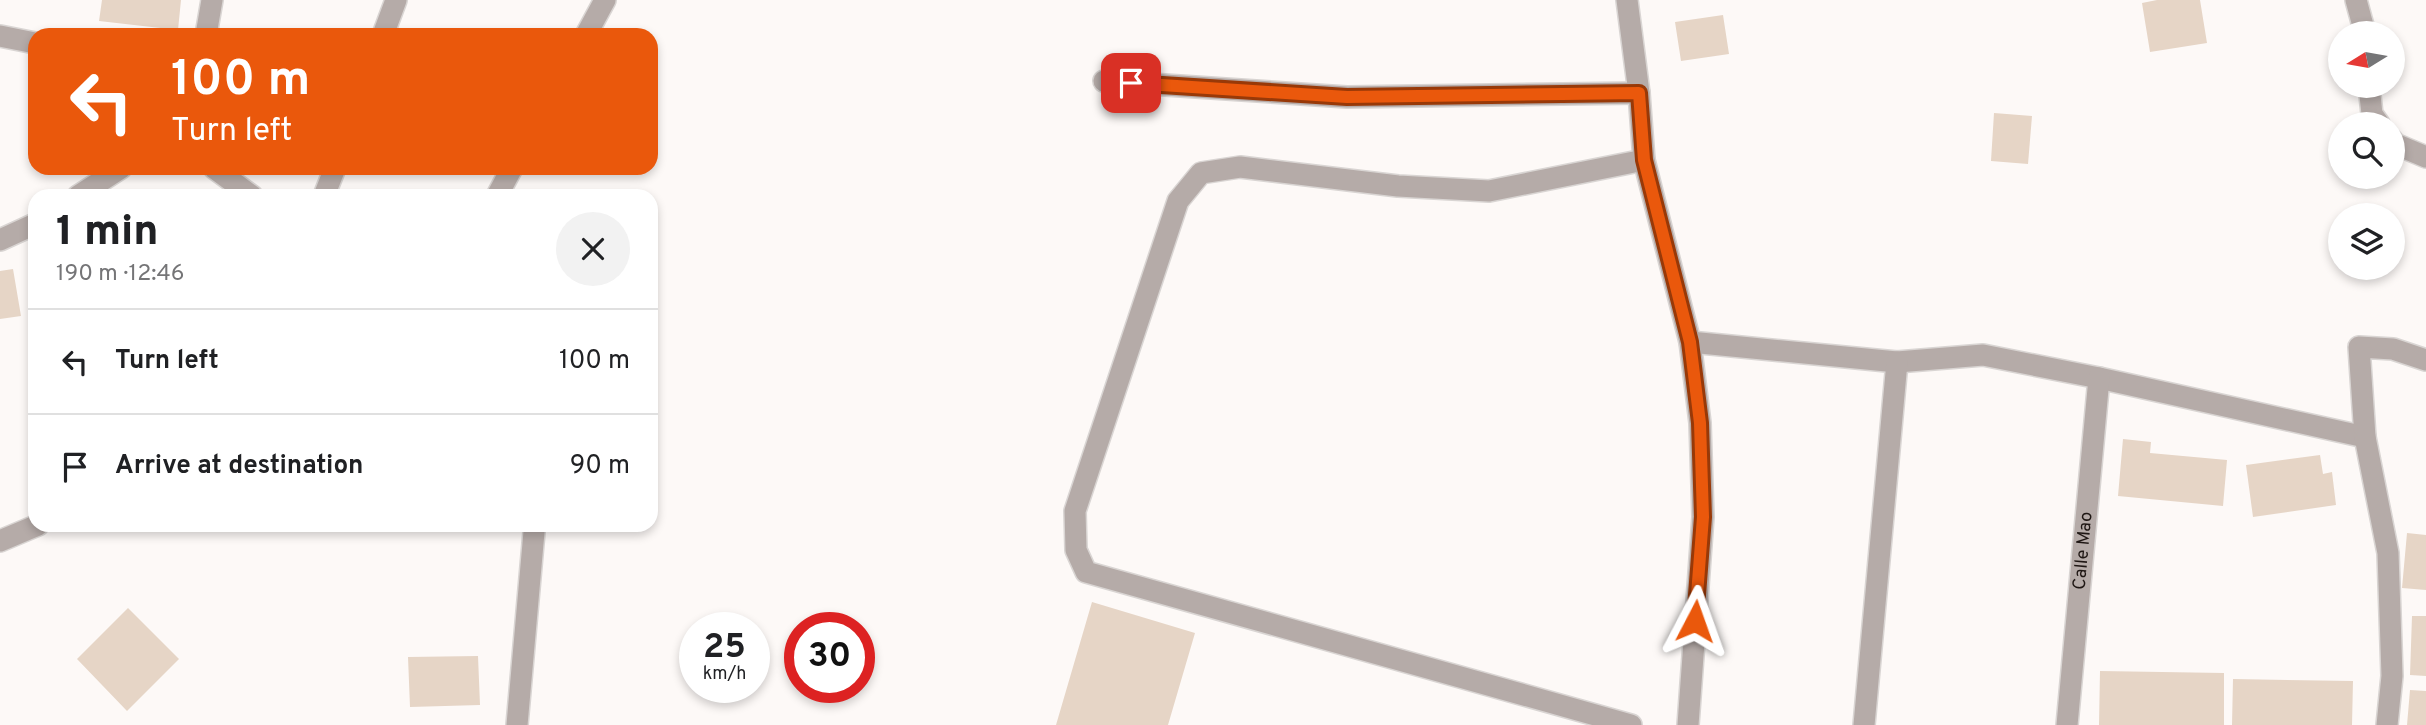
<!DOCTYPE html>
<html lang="en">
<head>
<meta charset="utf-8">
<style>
  body { margin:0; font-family:Overpass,sans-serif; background:#f2f2f2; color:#202124; height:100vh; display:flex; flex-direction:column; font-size:26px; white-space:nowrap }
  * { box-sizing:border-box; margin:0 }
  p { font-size:23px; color:#757577 }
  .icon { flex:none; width:38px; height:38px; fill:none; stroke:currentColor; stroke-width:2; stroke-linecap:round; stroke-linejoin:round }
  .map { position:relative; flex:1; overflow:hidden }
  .details { position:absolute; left:28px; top:189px; width:630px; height:343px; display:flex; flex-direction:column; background:#fff; border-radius:21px; box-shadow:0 4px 10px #0003 }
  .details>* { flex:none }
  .top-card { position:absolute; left:28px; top:28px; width:630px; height:147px; border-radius:21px; box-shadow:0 4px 10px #0003; background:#ea580c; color:#fff; overflow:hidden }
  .needle { width:46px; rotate:259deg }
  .buttons { position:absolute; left:2328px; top:21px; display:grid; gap:14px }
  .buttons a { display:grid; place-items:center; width:77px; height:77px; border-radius:50%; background:#fff; box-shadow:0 4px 10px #0003; font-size:35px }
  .speed { position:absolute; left:679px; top:612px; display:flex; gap:14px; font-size:35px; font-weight:700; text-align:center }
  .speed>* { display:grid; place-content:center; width:91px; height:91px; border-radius:50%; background:#fff; box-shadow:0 4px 10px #0003; line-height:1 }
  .speed small { font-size:18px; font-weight:400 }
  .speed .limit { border:10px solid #d22; background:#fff; color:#111 }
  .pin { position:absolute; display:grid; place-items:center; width:60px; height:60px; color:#fff; margin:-30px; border-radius:14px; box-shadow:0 4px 10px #0006 }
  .me { position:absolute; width:77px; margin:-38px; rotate:4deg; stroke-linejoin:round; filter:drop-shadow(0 0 5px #0008) }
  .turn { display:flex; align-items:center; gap:24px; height:147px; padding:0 28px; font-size:32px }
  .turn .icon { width:91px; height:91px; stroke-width:2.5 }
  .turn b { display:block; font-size:49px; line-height:60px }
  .round { display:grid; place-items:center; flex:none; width:74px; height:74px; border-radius:37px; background:#f2f2f2 }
  .overview { display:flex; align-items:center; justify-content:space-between; height:119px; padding:0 28px }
  h1 { font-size:42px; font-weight:800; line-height:52px }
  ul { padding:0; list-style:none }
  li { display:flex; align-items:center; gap:21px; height:105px; padding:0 28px; border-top:2px solid #e0e0e0 }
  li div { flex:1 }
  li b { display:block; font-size:26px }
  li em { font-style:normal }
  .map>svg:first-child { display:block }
</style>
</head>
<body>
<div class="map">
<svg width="2426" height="725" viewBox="0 0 2426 725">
  <rect width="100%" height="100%" fill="#fdf9f7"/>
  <!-- building -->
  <path fill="#e6d5c6" d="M102,0H181L178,30L99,21Z
    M2157,0H2200L2207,43L2150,52L2142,3Z
    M1723,15L1729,54L1681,61L1675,22Z
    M1994,113L2032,116L2028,164L1991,161Z
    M13,269L21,316L0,319V271Z
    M2123,439L2151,442L2150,453L2227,460L2223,506L2118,496Z
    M2320,455L2323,474L2332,472L2336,505L2253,517L2246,465Z
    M2407,533L2426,535V590L2402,588Z
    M1092,602L1195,633L1168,725H1056Z
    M128,608L179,659L127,711L77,659Z
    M2412,616H2426V676L2410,675Z
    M478,656L480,705L410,707L408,657Z
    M2100,671L2224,673V725H2099Z
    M2233,679L2353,681L2352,725H2232Z
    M2410,690L2426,691V725H2407Z"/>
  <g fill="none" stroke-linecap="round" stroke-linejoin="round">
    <!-- minor casing -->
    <g stroke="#d9d5d3" stroke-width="24">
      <g id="minor">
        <path d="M1627,0L1639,93L1644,160L1690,342L1700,423L1703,517L1688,725"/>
        <path d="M2356,0L2365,33"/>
        <path d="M206,35L212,0"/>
        <path d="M383,35L396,0"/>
        <path d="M586,35L605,0"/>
        <path d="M0,36L35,43"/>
        <path d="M1104,81L1347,97L1639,93"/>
        <path d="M2369,86L2372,114L2379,124"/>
        <path d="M2392,140L2395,144L2426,157"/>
        <path d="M214,168L252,196"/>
        <path d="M78,196L121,168"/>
        <path d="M324,196L335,168"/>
        <path d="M497,196L512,168"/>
        <path d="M0,240L35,224"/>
        <path d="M1690,342L1897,362L1983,355L2099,378L2365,437"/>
        <path d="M0,541L38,525"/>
        <path d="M517,725L534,532"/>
        <path d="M1631,725L1086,572L1076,550L1075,511L1178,201L1201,173L1240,167L1398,186L1489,191L1644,160"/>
        <path d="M1864,725L1897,362"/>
        <path id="s1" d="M2067,725L2099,378"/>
        <path d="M2387,725L2392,676L2388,553L2365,437L2359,347L2393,349L2426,360"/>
      </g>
    </g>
    <!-- minor -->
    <use href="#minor" stroke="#b5aba8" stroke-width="21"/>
  </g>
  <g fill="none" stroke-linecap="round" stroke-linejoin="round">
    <!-- route casing -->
    <g stroke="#983908" stroke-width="18">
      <path id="route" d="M1131,83L1347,97L1639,93L1644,160L1690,342L1700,423L1703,517L1695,621"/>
    </g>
    <!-- route -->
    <use href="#route" stroke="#ea580c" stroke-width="12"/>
  </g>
  <g text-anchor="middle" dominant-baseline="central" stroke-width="5" stroke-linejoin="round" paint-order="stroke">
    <!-- street labels -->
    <g font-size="18" fill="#1f1714" stroke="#fff">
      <text stroke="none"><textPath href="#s1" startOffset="175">Calle Mao</textPath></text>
    </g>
  </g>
</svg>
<div class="buttons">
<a><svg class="needle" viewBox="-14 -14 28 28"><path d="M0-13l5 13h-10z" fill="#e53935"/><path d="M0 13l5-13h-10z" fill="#757577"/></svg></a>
<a><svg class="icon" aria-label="search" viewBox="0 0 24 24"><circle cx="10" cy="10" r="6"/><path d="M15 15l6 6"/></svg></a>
<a><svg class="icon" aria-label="layers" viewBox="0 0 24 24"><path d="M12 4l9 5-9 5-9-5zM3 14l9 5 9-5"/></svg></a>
</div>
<div class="speed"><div>25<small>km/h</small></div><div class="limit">30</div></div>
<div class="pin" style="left:1131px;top:83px;background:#d93025"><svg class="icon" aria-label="arrive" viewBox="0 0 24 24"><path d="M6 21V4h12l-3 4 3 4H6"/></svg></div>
<svg class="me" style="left:1695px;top:621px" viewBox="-20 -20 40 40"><path d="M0-17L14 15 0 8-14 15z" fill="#ea580c" stroke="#fff" stroke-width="4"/></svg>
<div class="top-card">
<div class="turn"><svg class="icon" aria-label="left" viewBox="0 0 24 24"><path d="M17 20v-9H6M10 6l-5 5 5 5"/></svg><div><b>100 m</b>Turn left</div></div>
</div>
<section class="details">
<div class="overview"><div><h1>1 min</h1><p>190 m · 12:46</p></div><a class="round"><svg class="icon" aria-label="close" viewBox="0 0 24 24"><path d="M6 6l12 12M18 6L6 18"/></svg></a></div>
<ul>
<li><svg class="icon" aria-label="left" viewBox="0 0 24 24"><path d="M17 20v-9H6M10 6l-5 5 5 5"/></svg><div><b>Turn left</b></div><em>100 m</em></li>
<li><svg class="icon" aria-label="arrive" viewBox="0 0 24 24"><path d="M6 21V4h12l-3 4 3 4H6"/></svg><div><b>Arrive at destination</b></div><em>90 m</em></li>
</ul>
</section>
</div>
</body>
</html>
